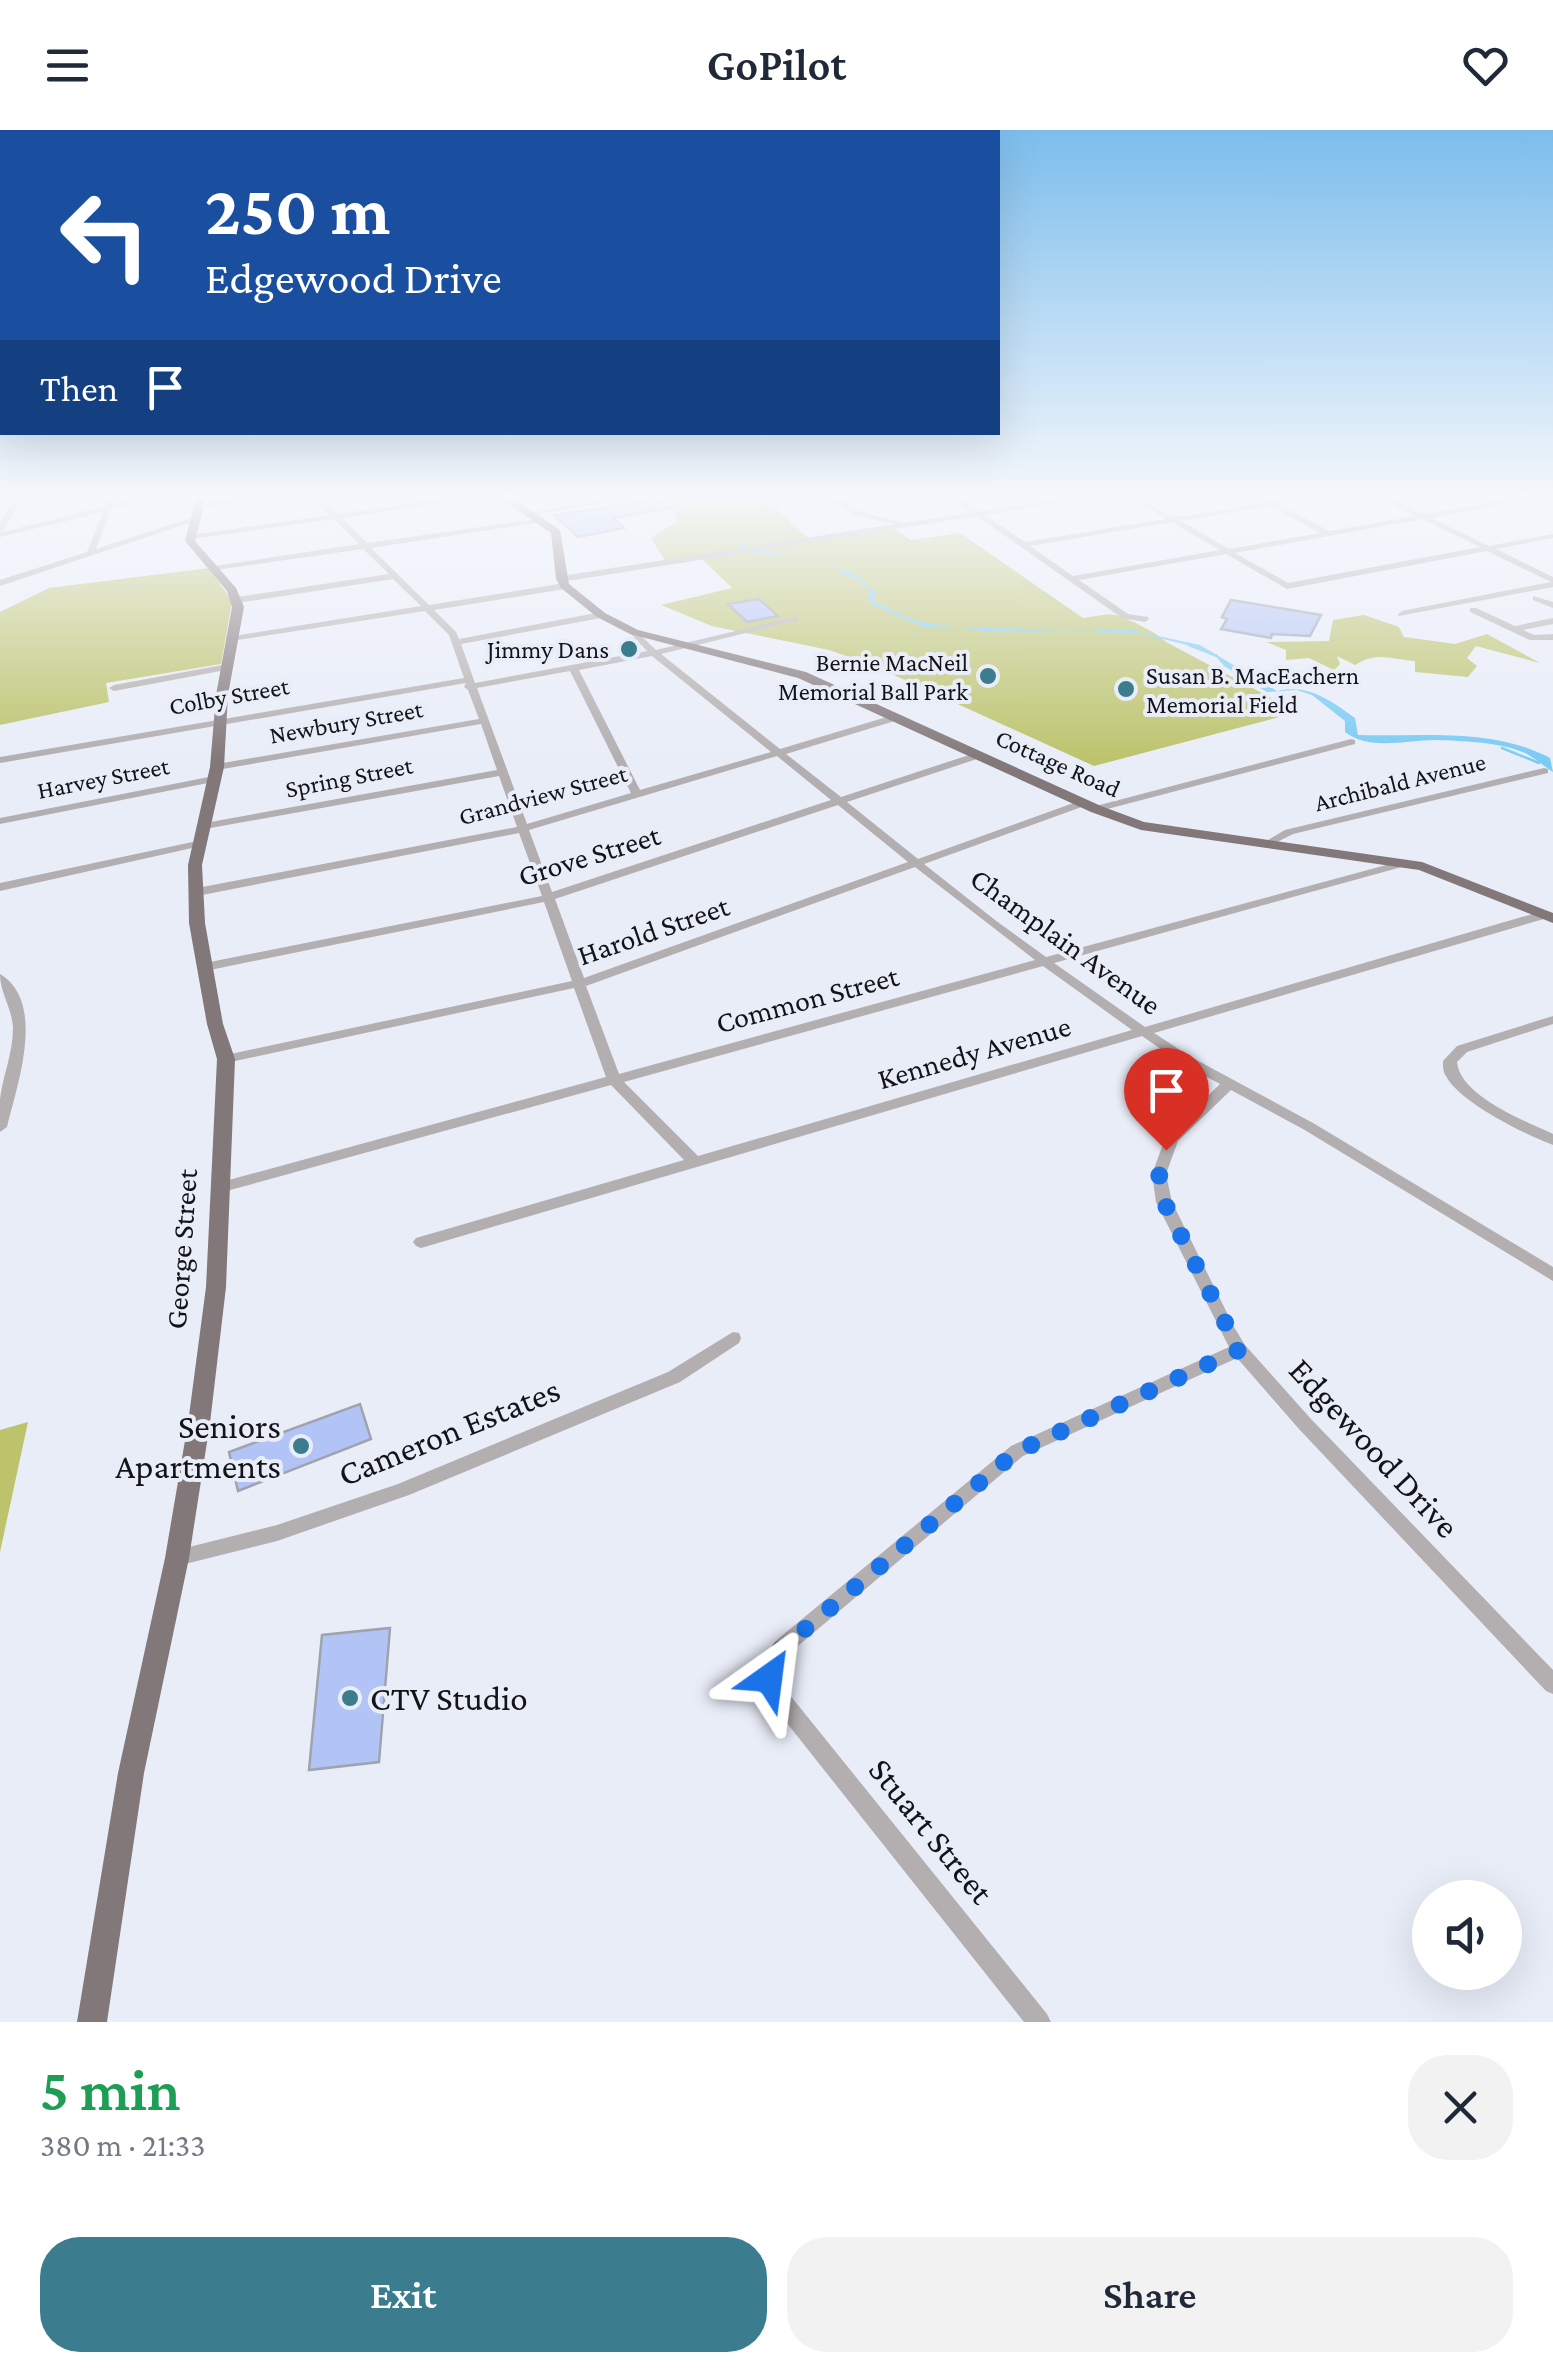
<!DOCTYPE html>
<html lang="en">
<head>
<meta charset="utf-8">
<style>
  body { margin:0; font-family:"Crimson Pro",serif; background:#f2f2f3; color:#1f2937; height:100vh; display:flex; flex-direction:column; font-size:38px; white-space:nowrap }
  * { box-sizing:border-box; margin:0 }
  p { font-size:32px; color:#747a83 }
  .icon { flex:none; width:55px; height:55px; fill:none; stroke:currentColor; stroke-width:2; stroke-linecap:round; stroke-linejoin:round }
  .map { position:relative; height:1892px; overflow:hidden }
  .side { display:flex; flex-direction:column; background:#fff; flex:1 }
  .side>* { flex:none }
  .guide { position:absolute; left:0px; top:0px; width:1000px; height:305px; box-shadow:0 10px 40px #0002; background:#1a4fa0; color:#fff; overflow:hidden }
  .fabs { position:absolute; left:1412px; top:1750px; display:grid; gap:20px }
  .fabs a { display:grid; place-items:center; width:110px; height:110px; border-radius:50%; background:#fff; box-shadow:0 10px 40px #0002; font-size:50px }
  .pin { position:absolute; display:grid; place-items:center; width:85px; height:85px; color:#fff; margin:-102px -42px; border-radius:50% 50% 50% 0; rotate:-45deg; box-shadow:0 0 10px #0007 }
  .pin .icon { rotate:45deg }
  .me { position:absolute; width:110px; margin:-55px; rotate:31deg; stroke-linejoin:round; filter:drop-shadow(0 0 8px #0008) }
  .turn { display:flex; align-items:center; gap:35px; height:210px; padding:0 40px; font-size:45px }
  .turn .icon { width:130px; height:130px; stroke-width:2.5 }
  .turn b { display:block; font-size:70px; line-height:85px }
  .then { display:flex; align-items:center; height:95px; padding:0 40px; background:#0003; gap:20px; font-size:38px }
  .round { display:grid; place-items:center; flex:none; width:105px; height:105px; border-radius:40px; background:#f2f2f3 }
  .overview { display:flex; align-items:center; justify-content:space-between; height:170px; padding:0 40px }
  h1 { font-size:60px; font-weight:600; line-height:75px; color:#1e9e55 }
  .action { display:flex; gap:20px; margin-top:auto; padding:20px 40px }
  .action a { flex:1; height:115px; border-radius:40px; background:#3b7d8f; color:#fff; font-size:40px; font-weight:600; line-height:115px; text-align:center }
  .action a+a { background:#f2f2f3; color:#1f2937 }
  header { display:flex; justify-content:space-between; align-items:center; height:130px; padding:0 40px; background:#fff; font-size:45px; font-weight:600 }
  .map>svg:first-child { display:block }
</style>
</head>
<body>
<header><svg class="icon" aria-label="menu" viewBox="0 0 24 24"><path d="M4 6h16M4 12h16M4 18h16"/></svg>GoPilot<svg class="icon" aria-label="heart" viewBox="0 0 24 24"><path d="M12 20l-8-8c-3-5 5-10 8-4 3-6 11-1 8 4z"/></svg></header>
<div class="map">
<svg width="1553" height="1892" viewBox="0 0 1553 1892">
  <rect width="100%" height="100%" fill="#e9edf8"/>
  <!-- green -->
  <path fill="#bcc36b" d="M667,367H763L809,409L890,396L911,410L960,403L1083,488C1092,487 1107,483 1116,485C1126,487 1161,505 1166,512L1298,582L1094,636L874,536L829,520L712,496L661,475L732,458L700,427L666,432L651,408L678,391Z
    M209,438L232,471L221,534L106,553L109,572L0,595V482L49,458Z
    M1364,485L1399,497L1404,507L1455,514L1487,504L1540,533L1476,516L1467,528L1477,536L1468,547L1415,542V531C1390,529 1377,521 1355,535L1337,526L1340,534L1334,540L1309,528L1286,530V520L1266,512L1329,511L1333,490Z
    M28,1292L0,1422V1300Z"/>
  <!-- water -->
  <path fill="#7acbf3" d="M790,422C813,425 870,445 876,466L872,470C927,512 1055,499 1125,499L1200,515L1277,561C1308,554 1330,570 1355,588L1358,605C1421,607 1492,597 1550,628L1553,642C1545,637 1536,629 1527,624C1503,612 1463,611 1436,610C1407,610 1370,621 1345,602V591L1312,565L1297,560L1267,562L1224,536L1214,524L1196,517L1130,501L924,497L872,474L868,470L870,460C857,445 819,426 797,424C786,423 774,426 763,426Z"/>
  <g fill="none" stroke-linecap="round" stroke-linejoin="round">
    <!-- stream -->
    <path stroke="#7acbf3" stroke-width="2.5" d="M739,413L754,422L772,424
      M842,442L861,450
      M872,472L912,491
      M981,500L1041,501
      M1096,501L1136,502
      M1189,515L1217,526
      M1502,618L1539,633"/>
  </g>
  <!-- building -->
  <path fill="#b2c4f5" stroke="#9fa3ad" stroke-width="2.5" d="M659,369L670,378L613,388L624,398L578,407L554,385Z
    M759,469L778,486L747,492L728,474Z
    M1231,470L1321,485L1310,506L1272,504L1271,508L1221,499L1227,489L1222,487Z
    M360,1274L371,1309L238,1361L229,1322Z
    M390,1498L379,1632L309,1640L322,1505Z"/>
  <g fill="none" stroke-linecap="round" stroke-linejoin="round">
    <!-- minor -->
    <path fill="#b3aeaf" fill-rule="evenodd" d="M15,367H23L4,400L0,402V393Z
      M108,367H116L113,374L142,367H155L111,379L96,419L191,388L198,390L0,456V450L87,422L103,382L0,407V403L105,376Z
      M246,367H267L198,378L194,376Z
      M312,367H320L337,384L458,367H479L342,388L367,413L545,388V392H542L371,418L429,475L565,453L569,456L565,459L434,480L456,502L459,509L601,482L605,485L601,488L461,514L475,553L647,521L629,502L634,499L656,520L798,486V490L661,524L780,619L890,586H898V590L786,624L841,667L975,623H983V627L847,672L918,729L1079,671H1087V675L924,734L995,790L1046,827L1401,731H1409L1411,733L1409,735L1054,833L1145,897L1539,782H1547L1549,785L1547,788L1154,903L1191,927L1313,993L1553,1137V1151L1303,999L1231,960L1178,1011L1166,1044L1172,1072L1234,1197L1245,1215L1311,1289L1553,1540V1564L1546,1561L1299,1299L1237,1228L1023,1326L792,1521C780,1534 777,1544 785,1559L1047,1884L1051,1892H1024L771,1573C757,1546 756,1531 778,1509L1011,1316L1229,1217L1156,1072L1152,1044L1166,1006L1220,954L1181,933L1142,906L421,1118L416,1116L413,1112L416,1108L684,1030L611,955L223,1062L218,1061L216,1057L218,1053L606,947L574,858L226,933L219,929L226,925L572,851L544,772L205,841L199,837L205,833L542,766L519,703L197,766L191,762L197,758L517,697L499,646L205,699L199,696L205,693L497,640L481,594L217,640L212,637L217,634L479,589L468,560L464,557L466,553L0,633V627L464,548L449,505L425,481L231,511L229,509L234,506L421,476L393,449L237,473L233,470L237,467L389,444L363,419L215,440L211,438L215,436L359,414L334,389L191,409L187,407L191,405L330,385ZM652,526L771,622L640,660L579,540ZM570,541L631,663L527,694L477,558ZM777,626L831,670L552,762L529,700ZM838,675L908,732L584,848L555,769ZM915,737L1035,830L619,944L586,856ZM1043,836L1132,900L698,1026L624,952Z
      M624,367H644L532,385L528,383Z
      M826,367H835L859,381L903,393L971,383L950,367H959L980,381L1071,367H1090L985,385L1025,412L1166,389L1130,367C1149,367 1162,388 1180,386C1225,383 1268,367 1313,367L1278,374L1329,401L1415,386L1379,367H1389L1424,384L1522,367H1539L1431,388L1489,416L1553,404V408L1496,419L1553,447V457L1399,486L1398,484L1402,481L1551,452L1487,421L1287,459L1226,424L1079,450L1128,484L1148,487L1149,489L1145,492L1122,488L977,386L561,452L557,449L561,446L895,394L853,385ZM1270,376L1320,403L1229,419L1181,391ZM1422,389L1480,417L1288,453L1235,423ZM1172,392L1220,420L1073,446L1030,416Z
      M1541,367L1553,368V373L1542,369Z
      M1533,466L1553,472V478L1533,470Z
      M1470,478H1476L1515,496L1553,488V494L1523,500L1534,505L1553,504V510H1530L1470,482Z
      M228,534L231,535V539L114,561L109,558L114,555Z
      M1351,609L1355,610V614L1096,682L1091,679L1092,677Z
      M1544,638L1548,639V643L1293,704L1269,716L1263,713L1285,700Z
      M214,646L218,647V651L0,694V688Z
      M197,711L201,712V716L0,761V753Z
      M0,844C47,872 17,955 7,997L0,1002C0,991 0,980 0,969C3,945 13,923 13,898C12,878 0,863 0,844Z
      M1553,886V894L1467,922L1457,932C1460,966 1525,991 1553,1004V1015C1526,1005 1459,972 1446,946C1443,942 1443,936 1443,931L1457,916Z
      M733,1202L739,1203L741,1208L739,1213L680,1252L409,1365L277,1411L177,1436L170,1434L168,1428L170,1422L177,1420L277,1395L398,1354L668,1242Z"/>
    <!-- major -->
    <path fill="#82787a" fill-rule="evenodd" d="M196,367H206L195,411L236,458L244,477L228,565L224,637L202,735L205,793L223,894L235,929L226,1157L210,1293L189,1428L144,1643L107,1892H77L118,1643L165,1428L188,1293L206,1157L217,929L207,894L189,793L188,735L210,637L216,565L232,477L227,461L185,411Z
      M498,367H510L560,400L569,454L605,483L638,500L806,542L1101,676L1144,692L1422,732L1553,783V793L1419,740L1141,700L1091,682L798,548L630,504L597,487L561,458L556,449L551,403Z"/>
  </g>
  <!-- sky -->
  <linearGradient id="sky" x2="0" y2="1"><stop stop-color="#7cbdec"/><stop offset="0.58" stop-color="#f5f7fc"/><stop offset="1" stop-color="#f5f7fc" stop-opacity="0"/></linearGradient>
  <rect width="1553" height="632" fill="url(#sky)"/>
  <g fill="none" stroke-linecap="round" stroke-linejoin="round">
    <!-- route -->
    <path stroke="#1a73e8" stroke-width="18" stroke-dasharray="0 32.4" d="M769,1548V1535L780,1520L1016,1322L1239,1220L1164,1072L1159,1044L1166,1020"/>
  </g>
  <!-- markers -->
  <g fill="#3b7d8f" stroke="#e9edf8" stroke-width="4">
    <circle cx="629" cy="519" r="10"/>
    <circle cx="988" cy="546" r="10"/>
    <circle cx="1126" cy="559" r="10"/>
    <circle cx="301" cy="1316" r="10"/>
    <circle cx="350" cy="1568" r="10"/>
  </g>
  <g text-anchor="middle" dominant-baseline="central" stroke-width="8" stroke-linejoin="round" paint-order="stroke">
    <!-- far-poi labels -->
    <g font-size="25" fill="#131418" stroke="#e9edf8" text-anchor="end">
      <text x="609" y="519">Jimmy Dans</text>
      <text x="968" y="532">Bernie MacNeil<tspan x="968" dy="29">Memorial Ball Park</tspan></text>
      <text x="1146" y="545" text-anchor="start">Susan B. MacEachern<tspan x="1146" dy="29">Memorial Field</tspan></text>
    </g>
    <!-- far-street labels -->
    <g font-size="25" fill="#131418" stroke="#e9edf8">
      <text transform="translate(229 566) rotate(-10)">Colby Street</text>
      <text transform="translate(346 592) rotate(-10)">Newbury Street</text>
      <text transform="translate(1058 633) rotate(24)">Cottage Road</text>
      <text transform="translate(349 647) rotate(-11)">Spring Street</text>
      <text transform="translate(103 648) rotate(-11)">Harvey Street</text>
      <text transform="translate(1400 652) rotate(-14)">Archibald Avenue</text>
      <text transform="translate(543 665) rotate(-15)">Grandview Street</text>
    </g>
    <!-- street labels -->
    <g font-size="30" fill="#131418" stroke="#e9edf8">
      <text transform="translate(589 725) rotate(-17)">Grove Street</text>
      <text transform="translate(653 800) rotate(-19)">Harold Street</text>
      <text transform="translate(1066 811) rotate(36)">Champlain Avenue</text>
      <text transform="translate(807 869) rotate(-15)">Common Street</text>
      <text transform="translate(974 922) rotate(-16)">Kennedy Avenue</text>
      <text transform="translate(181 1119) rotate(-86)">George Street</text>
    </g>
    <!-- near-poi labels -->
    <g font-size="35" fill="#131418" stroke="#e9edf8" text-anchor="end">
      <text x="281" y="1296">Seniors<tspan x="281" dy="40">Apartments</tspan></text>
      <text x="370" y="1568" text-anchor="start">CTV Studio</text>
    </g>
    <!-- near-street labels -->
    <g font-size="35" fill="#131418" stroke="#e9edf8">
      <text transform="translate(449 1302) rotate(-22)">Cameron Estates</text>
      <text transform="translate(1374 1318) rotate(47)">Edgewood Drive</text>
      <text transform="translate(931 1701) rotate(51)">Stuart Street</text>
    </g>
  </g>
</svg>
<div class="fabs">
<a><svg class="icon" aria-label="sound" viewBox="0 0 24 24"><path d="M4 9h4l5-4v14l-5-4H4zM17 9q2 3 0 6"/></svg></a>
</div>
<div class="pin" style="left:1166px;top:1020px;background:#d93025"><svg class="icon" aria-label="arrive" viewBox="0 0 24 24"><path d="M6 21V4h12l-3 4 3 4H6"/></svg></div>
<svg class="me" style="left:769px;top:1548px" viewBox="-20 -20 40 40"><path d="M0-17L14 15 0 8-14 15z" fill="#1a73e8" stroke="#fff" stroke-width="4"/></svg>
<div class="guide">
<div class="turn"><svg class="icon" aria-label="left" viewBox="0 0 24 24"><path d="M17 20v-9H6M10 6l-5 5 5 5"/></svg><div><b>250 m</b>Edgewood Drive</div></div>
<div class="then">Then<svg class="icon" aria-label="arrive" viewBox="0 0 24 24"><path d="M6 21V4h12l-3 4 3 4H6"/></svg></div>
</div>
</div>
<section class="side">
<div class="overview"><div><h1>5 min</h1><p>380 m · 21:33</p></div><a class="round"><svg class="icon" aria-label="close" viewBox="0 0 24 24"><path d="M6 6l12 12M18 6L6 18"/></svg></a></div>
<div class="action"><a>Exit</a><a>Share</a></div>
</section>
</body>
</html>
